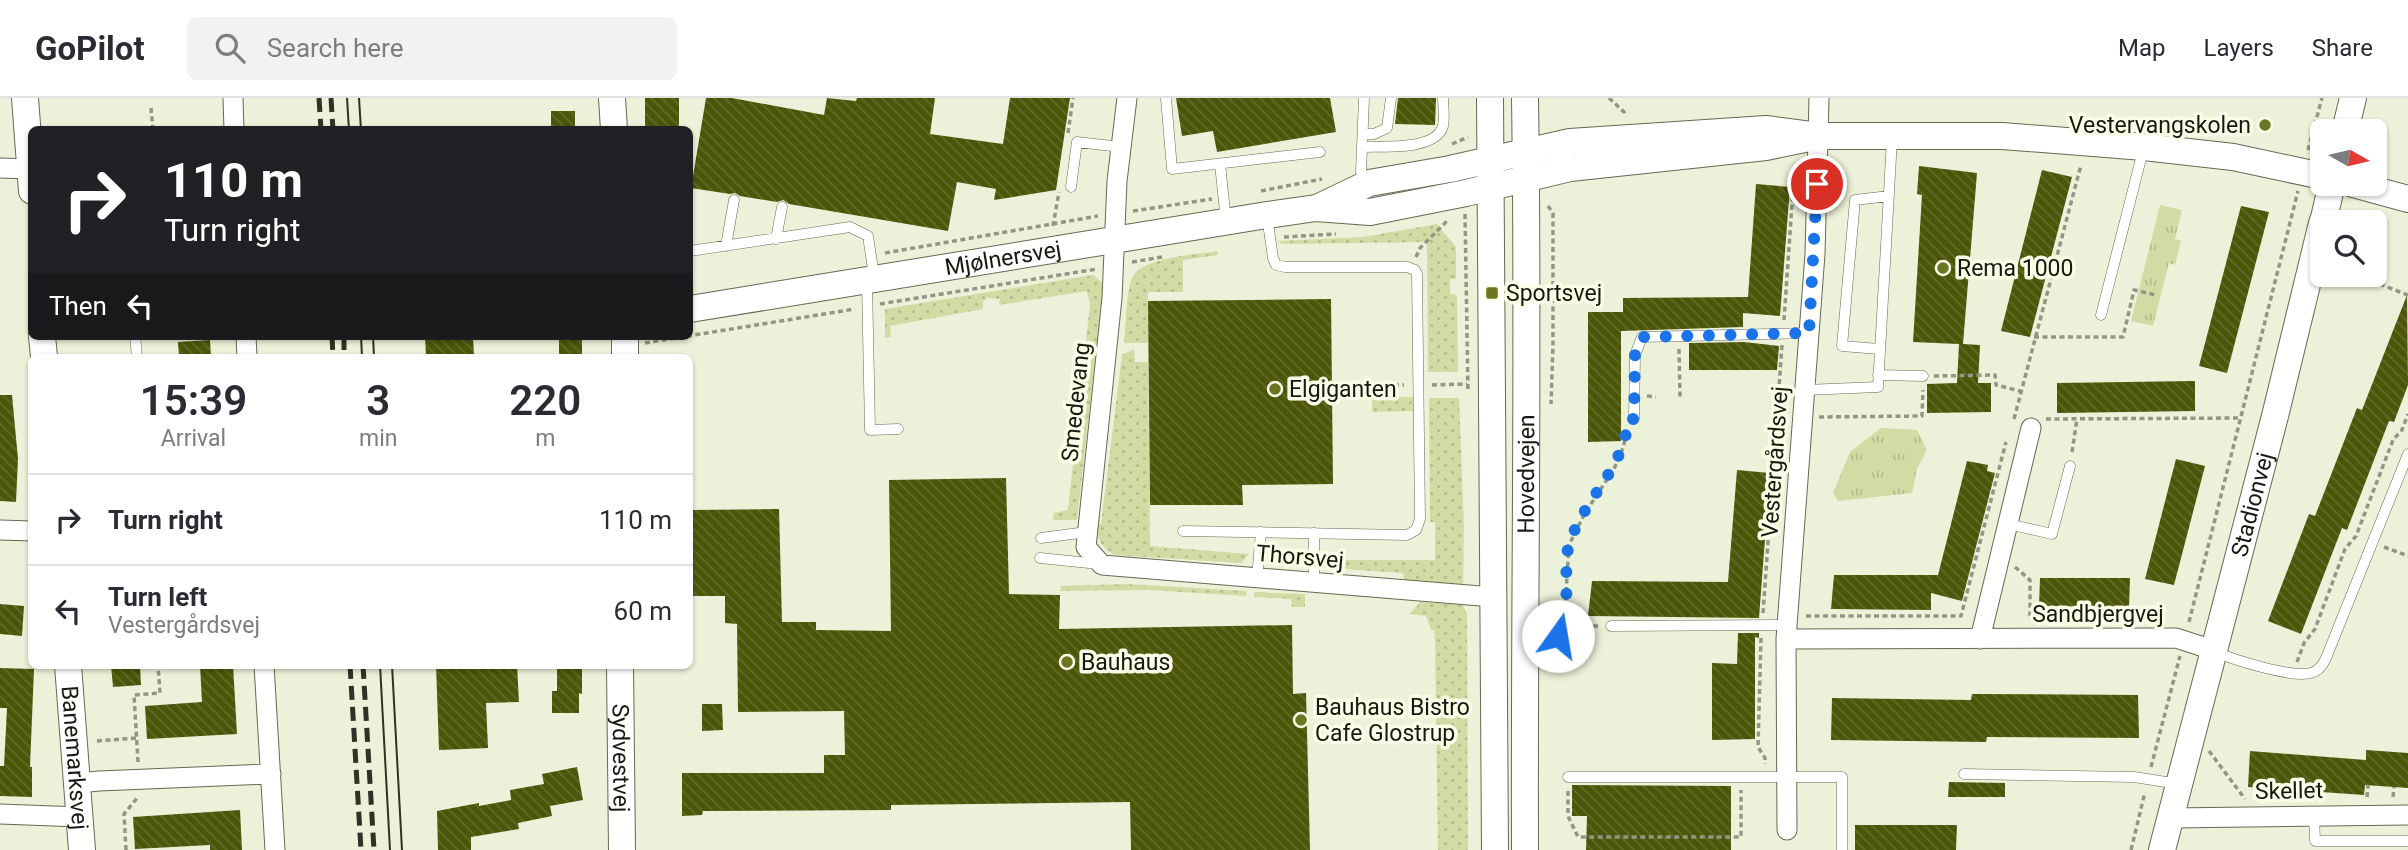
<!DOCTYPE html>
<html lang="en">
<head>
<meta charset="utf-8">
<style>
  body { margin:0; font-family:Roboto,sans-serif; background:#f2f2f3; color:#2b2b33; height:100vh; display:flex; flex-direction:column; font-size:26px; white-space:nowrap }
  * { box-sizing:border-box; margin:0 }
  p { font-size:23px; color:#7c7c81 }
  .icon { flex:none; width:38px; height:38px; fill:none; stroke:currentColor; stroke-width:2; stroke-linecap:round; stroke-linejoin:round }
  .map { position:relative; flex:1; overflow:hidden }
  .drawer { position:absolute; left:28px; top:256px; width:665px; height:315px; display:flex; flex-direction:column; background:#fff; border-radius:10px; box-shadow:0 2px 5px #0004 }
  .drawer>* { flex:none }
  .banner { position:absolute; left:28px; top:28px; width:665px; height:214px; border-radius:10px; box-shadow:0 2px 5px #0004; background:#202124; color:#fff; overflow:hidden }
  .needle { width:46px; rotate:98deg }
  .fabs { position:absolute; left:2310px; top:21px; display:grid; gap:14px }
  .fabs a { display:grid; place-items:center; width:77px; height:77px; border-radius:10px; background:#fff; box-shadow:0 2px 5px #0004; font-size:35px }
  .pin { position:absolute; display:grid; place-items:center; width:60px; height:60px; color:#fff; margin:-30px; border:4px solid #fff; border-radius:50%; box-shadow:0 2px 7px #0007 }
  .me { position:absolute; width:77px; margin:-38px; rotate:13deg; stroke-linejoin:round; filter:drop-shadow(0 0 5px #0008) }
  .turn { display:flex; align-items:center; gap:24px; height:147px; padding:0 21px; font-size:32px }
  .turn .icon { width:91px; height:91px; stroke-width:2.5 }
  .turn b { display:block; font-size:49px; line-height:60px }
  .then { display:flex; align-items:center; height:66px; padding:0 21px; background:#0003; gap:14px; font-size:26px }
  .eta { display:flex; justify-content:space-evenly; align-items:center; height:119px; text-align:center }
  .eta b { font-size:42px; font-weight:600; line-height:49px }
  ul { padding:0; list-style:none }
  li { display:flex; align-items:center; gap:21px; height:91px; padding:0 21px; border-top:2px solid #e1e1e2 }
  li div { flex:1 }
  li b { display:block; font-size:26px }
  li em { font-style:normal }
  header { display:flex; align-items:center; gap:42px; box-sizing:border-box; height:98px; padding:0 35px; background:#fff; border-bottom:2px solid #e1e1e2 }
  header strong { font-size:33px }
  nav { display:flex; gap:38px; margin-inline-start:auto; font-size:24px }
  .search { width:490px; height:63px; background:#f2f2f3; display:flex; align-items:center; gap:18px; box-sizing:border-box; padding:0 24px; border-radius:10px; color:#7c7c81; font-size:26px }
  .map>svg:first-child { display:block }
</style>
</head>
<body>
<header>
<strong>GoPilot</strong>
<div class="search"><svg class="icon" aria-label="search" viewBox="0 0 24 24"><circle cx="10" cy="10" r="6"/><path d="M15 15l6 6"/></svg>Search here</div>
<nav><a>Map</a><a>Layers</a><a>Share</a></nav>
</header>
<div class="map">
<svg width="2408" height="752" viewBox="0 0 2408 752">
  <defs>
    <pattern id="grass-dots" width="8" height="8" patternUnits="userSpaceOnUse" patternTransform="scale(1.75)"><rect width="8" height="8" fill="#d0dca4"/><path d="M2 2h.1M6 6h.1" fill="none" stroke="#b2bc8c" stroke-width="1.8" stroke-linecap="round"/></pattern>
    <pattern id="park-tufts" width="24" height="20" patternUnits="userSpaceOnUse" patternTransform="scale(1.75)"><rect width="24" height="20" fill="#d0dca4"/><path d="M3 7l-1-3M5 7V3M7 7l1-3M15 17l-1-3M17 17v-4M19 17l1-3" fill="none" stroke="#b2bc8c"/></pattern>
    <pattern id="building-back-hatch" width="6" height="6" patternUnits="userSpaceOnUse" patternTransform="scale(1.75)"><rect width="6" height="6" fill="#4c5608"/><path d="M-1 5l2 2M0 0l6 6M5-1l2 2" fill="none" stroke="#626a2b"/></pattern>
  </defs>
  <rect width="100%" height="100%" fill="#ecf1d9"/>
  <!-- grass -->
  <path fill="url(#grass-dots)" d="M1437,126L1456,149V181H1450V196L1457,197L1458,274H1428L1427,144L1282,146L1278,143L1363,139Z
    M1217,153L1218,157L1183,162V194H1148V245H1124C1126,229 1126,193 1132,180C1141,159 1196,157 1217,153Z
    M1093,177L1104,186L1077,422H1053L1054,415L1068,412L1090,206L1087,193L999,207L1000,201L987,200L983,204V211L890,228L891,239L885,240V211Z
    M1134,251L1135,264H1148L1150,448L1249,456L1241,465L1115,457C1101,450 1097,441 1096,426H1101L1122,257Z
    M1372,299H1413V313L1372,314Z
    M1429,300H1459L1464,430L1463,491L1407,488L1403,475L1327,470L1320,462H1435V424H1430Z
    M1127,486L1247,493L1246,498L1149,492L1060,493L1061,488Z
    M1254,494L1305,496V509H1292L1291,501L1254,499Z
    M1420,504L1463,507L1467,517L1468,752H1438L1435,543L1434,532H1431L1426,518L1410,516Z"/>
  <!-- park -->
  <path fill="url(#park-tufts)" d="M2160,107L2182,112L2175,141L2181,143L2175,167L2169,165L2153,228L2131,223Z
    M1881,330L1917,332L1927,352L1917,371L1912,395L1838,403L1833,395L1850,354Z"/>
  <!-- building -->
  <path fill="url(#building-back-hatch)" d="M645,0H679V32H645Z
    M706,0H732L824,17L827,0L856,3L857,0H935L930,36L1003,46L1010,0H1070L1056,92L994,102L996,91L957,84L948,133L789,106L783,102L777,104L740,98L735,95L730,96L691,90Z
    M1176,0H1330L1336,34L1217,54L1213,33L1182,38Z
    M1398,0H1436L1435,27L1395,26Z
    M551,13H575V32H551Z
    M1919,68L1977,75L1963,246L1980,247L1978,285H1991V314L1927,315V286L1957,285L1959,246L1913,244L1922,97L1917,96Z
    M2042,72L2072,79L2030,239L2001,233Z
    M1756,86L1790,89L1780,218L1743,215V229L1621,233V343L1588,344V214H1623V200L1748,199Z
    M2241,108L2269,114L2227,275L2199,268Z
    M2407,197L2408,287L2394,324L2389,323L2347,432L2342,430L2301,536L2268,523L2309,416L2315,418L2357,310L2362,312Z
    M1331,201L1333,386L1242,387L1243,407H1150L1148,203Z
    M425,238H473L474,259H426Z
    M559,238H582V259H559Z
    M210,242L211,259H179L178,244Z
    M1744,244L1779,248L1777,272H1689V245Z
    M2195,283V313L2057,315V285Z
    M0,297H12L18,361L16,404L0,403Z
    M2176,361L2205,368L2174,487L2145,481Z
    M1967,363L1988,367L1987,373L1995,375L1962,503L1931,495V512L1831,511L1834,477H1938Z
    M1737,372L1770,375L1759,520L1588,518L1592,483L1728,484Z
    M1006,380L1009,496L1060,497L1059,531L1292,527L1293,596L1306,595L1310,752H1131L1130,704L891,707V712L703,713L702,717L682,718V675H824V657H845L844,613L738,614L737,526L725,525V498H690V412L779,411L782,524H816V532L891,533L889,382Z
    M2040,480H2130L2129,509L2039,508Z
    M0,506L24,508L22,538L0,536Z
    M1738,535H1759V540L1755,539V641L1712,642V565L1737,566Z
    M111,567H140L141,587L113,589Z
    M200,567H233L237,636L147,641L145,608L202,604Z
    M436,567H517L519,604L486,605L488,650L439,652Z
    M557,567H582V596L579,595V615H552V593H557Z
    M0,570L34,571L30,669H32V699L0,698V668H4L7,610H0Z
    M1972,596L2138,597L2139,640L1987,639L1986,644L1831,642L1832,600L1971,602Z
    M702,606H722L723,632L702,633Z
    M2366,652L2408,655V690L2365,687L2364,697L2248,689L2250,653L2366,662Z
    M577,669L583,702L550,708L552,718L518,725L519,731L471,739V752H438L437,713L479,705V708L511,702L510,692L544,686L542,676Z
    M1949,684L2005,685V699H1948Z
    M1572,687L1731,688V752H1586L1587,718H1572Z
    M240,712L242,752H210V747L135,751L133,719Z
    M1855,727H1957L1956,752H1855Z"/>
  <g fill="none" stroke-linecap="round" stroke-linejoin="round">
    <!-- lane casing -->
    <g stroke="#656954" stroke-width="11">
      <path id="lane" d="M1166,0L1172,71L1320,54
        M1364,0L1361,74L1369,85
        M1363,36H1374L1387,30L1391,0
        M1362,49C1382,48 1436,53 1443,28C1445,20 1443,8 1443,0
        M1220,66L1226,123
        M1071,89L1077,44L1121,49
        M776,141L782,109
        M726,148L734,102
        M690,153L850,129L868,138L874,178
        M867,184L870,332L898,331
        M2101,217L2144,49
        M135,238L137,259
        M1879,251L1842,248L1855,102L1889,98
        M1878,277L1923,278
        M1805,292L1878,289L1892,41
        M1634,321L1635,257L1642,239L1809,235
        M2008,426L2052,436L2070,368
        M1183,433L1407,437L1416,432L1420,421L1417,176L1415,172L1407,169H1285L1276,167L1273,160L1267,118
        M1041,440L1087,434
        M1040,460L1099,466
        M1257,480L1261,434
        M1314,485V435
        M1611,528L1788,527
        M2214,553C2233,562 2292,580 2311,575C2319,573 2323,567 2326,560L2408,356
        M1964,676L2134,679L2179,686
        M1568,679H1842V752
        M2314,717L2315,743H2408"/>
    </g>
    <!-- street casing -->
    <g stroke="#656954" stroke-width="21">
      <path id="street" d="M233,0L234,32
        M1127,0L1117,83L1112,200L1086,449L1102,467L1493,499
        M0,70L30,71
        M246,238L247,259
        M0,432L32,433
        M1786,541L2176,540L2213,552
        M1980,541L2031,330
        M264,567L275,752
        M78,685L99,683L271,676
        M0,716L80,719
        M2171,720L2408,717
        M1787,732L1786,541L1815,156L1819,0"/>
    </g>
    <!-- secondary casing -->
    <g stroke="#656954" stroke-width="28">
      <g id="secondary">
        <path d="M25,0L32,93"/>
        <path d="M612,0L614,32"/>
        <path d="M1490,0L1495,752"/>
        <path d="M2345,33L2353,0"/>
        <path d="M2353,86L2408,101"/>
        <path d="M1319,109L1369,85L1450,71L1570,44L1766,31L1819,38H2002L2144,49L2233,59L2322,78"/>
        <path d="M2323,124L2332,86"/>
        <path id="s1" d="M690,211L1267,117L1316,110L1370,114L1466,95L1570,70L1766,49L1819,38"/>
        <path d="M42,238L44,259"/>
        <path d="M625,238V259"/>
        <path id="s2" d="M68,567L82,752"/>
        <path id="s3" d="M620,567L622,752"/>
        <path id="s4" d="M1525,752C1524,501 1529,251 1525,0"/>
        <path id="s5" d="M2162,752L2275,318L2322,125"/>
      </g>
    </g>
    <!-- path -->
    <path stroke="#929684" stroke-width="3.5" stroke-dasharray="5 3.5" stroke-linecap="butt" d="M1609,0L1624,14L1625,19
      M151,10L153,32
      M1068,35L1073,0
      M1452,46L1468,39
      M2308,52L2322,0
      M1261,93L1322,81
      M1548,108L1553,115V247L1551,306
      M1133,113L1212,101
      M1465,116L1468,294
      M1053,128L1059,94
      M1284,139L1336,136
      M885,155L1098,118
      M1416,159L1420,150L1449,121
      M1132,164L1162,159
      M2356,177L2408,197
      M880,206L1097,171
      M1784,222L1794,77
      M2034,239H2123L2134,192L2156,197
      M645,245L855,211
      M1679,251L1680,299
      M1934,278L1995,277L1996,287L2020,293
      M1343,287H1404
      M1432,287L1467,286
      M1647,298L1656,299
      M1819,319L1922,318L1923,292
      M2014,321L2081,67
      M2046,321L2241,320
      M2072,354L2077,321
      M2384,449L2408,458
      M2015,469L2030,482V521
      M1763,515L1782,247
      M1806,518H1961L2006,344
      M2189,524L2298,93
      M1559,528H1599
      M1761,540L1758,649L1765,660V666
      M1550,550L1558,539L1565,511L1569,447L1585,415L1614,371L1623,350L1627,333
      M2297,564L2304,545L2315,531L2345,451L2356,438L2393,342L2402,332L2408,316
      M97,643L136,640
      M2209,653L2245,701
      M138,664L134,597L160,595L158,567
      M2151,669L2180,558
      M1568,693V718L1578,739H1741V692
      M2367,699L2368,687
      M2393,699L2394,689
      M2278,701L2279,691
      M126,752L124,716L138,699
      M2131,752L2145,694"/>
    <!-- lane -->
    <use href="#lane" stroke="#fff" stroke-width="10"/>
    <!-- street -->
    <use href="#street" stroke="#fff" stroke-width="19"/>
    <!-- secondary -->
    <use href="#secondary" stroke="#fff" stroke-width="26"/>
    <!-- tram -->
    <path stroke="#2f3227" stroke-width="2" d="M347,0L349,32
      M359,0L361,32
      M361,238L362,259
      M373,238L374,259
      M380,567L390,752
      M392,567L402,752"/>
    <!-- rail -->
    <path stroke="#2f3227" stroke-width="5" stroke-dasharray="14 7" stroke-linecap="butt" d="M319,0L321,32
      M331,0L333,32
      M332,238L333,259
      M344,238V259
      M350,567L361,752
      M363,567L374,752"/>
  </g>
  <g fill="none" stroke-linecap="round" stroke-linejoin="round">
    <!-- route -->
    <path stroke="#1a73e8" stroke-width="12" stroke-dasharray="0 21.6" d="M1558,538C1560,526 1565,514 1566,501C1568,484 1564,464 1569,447C1583,401 1625,371 1628,321H1634L1635,257L1642,239L1809,235L1817,86"/>
  </g>
  <!-- markers -->
  <g fill="#6a7622" stroke="#f9ffe6" stroke-width="2.5">
    <circle cx="2265" cy="27" r="7"/>
    <circle cx="1943" cy="170" r="7"/>
    <rect x="1485" y="188" width="14" height="14" rx="3.5"/>
    <circle cx="1275" cy="291" r="7"/>
    <circle cx="1067" cy="564" r="7"/>
    <circle cx="1301" cy="622" r="7"/>
  </g>
  <g text-anchor="middle" dominant-baseline="central" stroke-width="7" stroke-linejoin="round" paint-order="stroke">
    <!-- poi labels -->
    <g font-size="23" fill="#171910" stroke="#f9ffe6" text-anchor="start">
      <text x="2251" y="27" text-anchor="end">Vestervangskolen</text>
      <text x="1957" y="170">Rema 1000</text>
      <text x="1506" y="195">Sportsvej</text>
      <text x="1289" y="291">Elgiganten</text>
      <text x="1081" y="564">Bauhaus</text>
      <text x="1315" y="609">Bauhaus Bistro<tspan x="1315" dy="26">Cafe Glostrup</tspan></text>
    </g>
    <!-- street labels -->
    <g font-size="23" fill="#171910" stroke="#f9ffe6">
      <text stroke="none"><textPath href="#s1" startOffset="317">Mjølnersvej</textPath></text>
      <text transform="translate(1076 304) rotate(-84)">Smedevang</text>
      <text transform="translate(1775 364) rotate(-86)">Vestergårdsvej</text>
      <text stroke="none"><textPath href="#s4" startOffset="376">Hovedvejen</textPath></text>
      <text stroke="none"><textPath href="#s5" startOffset="357">Stadionvej</textPath></text>
      <text transform="translate(1300 459) rotate(5)">Thorsvej</text>
      <text x="2098" y="516">Sandbjergvej</text>
      <text stroke="none"><textPath href="#s2" startOffset="93">Banemarksvej</textPath></text>
      <text stroke="none"><textPath href="#s3" startOffset="93">Sydvestvej</textPath></text>
      <text transform="translate(2289 693) rotate(-1)">Skellet</text>
    </g>
  </g>
</svg>
<div class="fabs">
<a><svg class="needle" viewBox="-14 -14 28 28"><path d="M0-13l5 13h-10z" fill="#e53935"/><path d="M0 13l5-13h-10z" fill="#7c7c81"/></svg></a>
<a><svg class="icon" aria-label="search" viewBox="0 0 24 24"><circle cx="10" cy="10" r="6"/><path d="M15 15l6 6"/></svg></a>
</div>
<div class="pin" style="left:1817px;top:86px;background:#d93025"><svg class="icon" aria-label="arrive" viewBox="0 0 24 24"><path d="M6 21V4h12l-3 4 3 4H6"/></svg></div>
<svg class="me" style="left:1558px;top:538px" viewBox="-20 -20 40 40"><circle r="19" fill="#fff"/><path d="M0-13L10 11 0 6-10 11z" fill="#1a73e8"/></svg>
<div class="banner">
<div class="turn"><svg class="icon" aria-label="right" viewBox="0 0 24 24"><path d="M7 20v-9h11M14 6l5 5-5 5"/></svg><div><b>110 m</b>Turn right</div></div>
<div class="then">Then<svg class="icon" aria-label="left" viewBox="0 0 24 24"><path d="M17 20v-9H6M10 6l-5 5 5 5"/></svg></div>
</div>
<section class="drawer">
<div class="eta">
<div><b>15:39</b><p>Arrival</p></div>
<div><b>3</b><p>min</p></div>
<div><b>220</b><p>m</p></div>
</div>
<ul>
<li><svg class="icon" aria-label="right" viewBox="0 0 24 24"><path d="M7 20v-9h11M14 6l5 5-5 5"/></svg><div><b>Turn right</b></div><em>110 m</em></li>
<li><svg class="icon" aria-label="left" viewBox="0 0 24 24"><path d="M17 20v-9H6M10 6l-5 5 5 5"/></svg><div><b>Turn left</b><p>Vestergårdsvej</p></div><em>60 m</em></li>
</ul>
</section>
</div>
</body>
</html>
